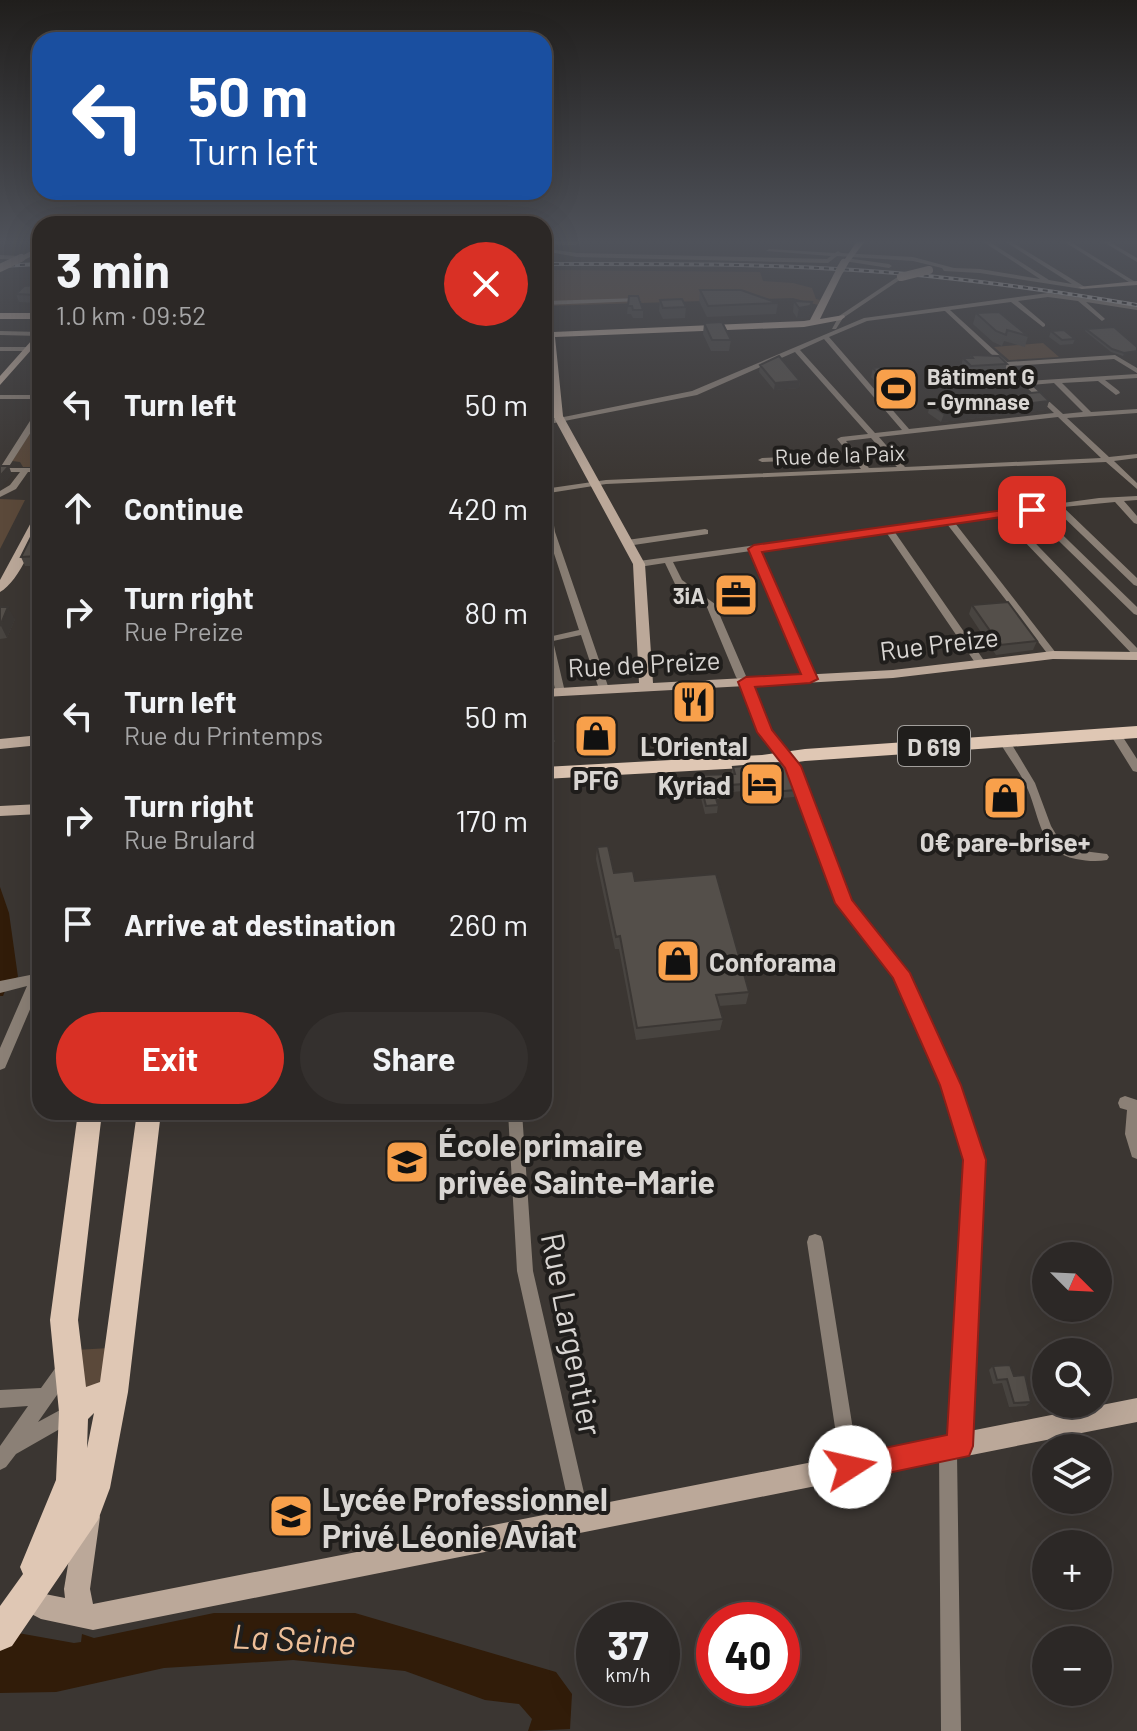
<!DOCTYPE html>
<html lang="en">
<head>
<meta charset="utf-8">
<style>
  body { margin:0; font-family:Barlow,sans-serif; background:#34302e; color:#f1f3f6; height:100vh; display:flex; flex-direction:column; font-size:30px; white-space:nowrap }
  * { box-sizing:border-box; margin:0 }
  p { font-size:26px; color:#a6a6a7 }
  .icon { flex:none; width:44px; height:44px; fill:none; stroke:currentColor; stroke-width:2; stroke-linecap:round; stroke-linejoin:round }
  .map { position:relative; flex:1; overflow:hidden }
  .side { position:absolute; left:32px; top:216px; width:520px; height:904px; display:flex; flex-direction:column; background:#2c2826; border-radius:24px; box-shadow:0 8px 32px #0002,0 0 0 2px #484443 }
  .side>* { flex:none }
  .hud { position:absolute; left:32px; top:32px; width:520px; height:168px; border-radius:24px; box-shadow:0 8px 32px #0002,0 0 0 2px #484443; background:#1a4fa0; color:#fff; overflow:hidden }
  .needle { width:52px; rotate:114deg }
  .fabs { position:absolute; left:1032px; top:1242px; display:grid; gap:16px }
  .fabs a { display:grid; place-items:center; width:80px; height:80px; border-radius:50%; background:#2c2826; box-shadow:0 8px 32px #0002,0 0 0 2px #484443; font-size:40px }
  .speed { position:absolute; left:576px; top:1602px; display:flex; gap:16px; font-size:40px; font-weight:700; text-align:center }
  .speed>* { display:grid; place-content:center; width:104px; height:104px; border-radius:50%; background:#2c2826; box-shadow:0 8px 32px #0002,0 0 0 2px #484443; line-height:1 }
  .speed small { font-size:20px; font-weight:400 }
  .speed .limit { border:12px solid #d22; background:#fff; color:#111 }
  .pin { position:absolute; display:grid; place-items:center; width:68px; height:68px; color:#fff; margin:-34px; border-radius:16px; box-shadow:0 4px 12px #0006 }
  .me { position:absolute; width:88px; margin:-44px; rotate:80deg; stroke-linejoin:round; filter:drop-shadow(0 0 6px #0008) }
  .turn { display:flex; align-items:center; gap:28px; height:168px; padding:0 24px; font-size:36px }
  .turn .icon { width:104px; height:104px; stroke-width:2.5 }
  .turn b { display:block; font-size:56px; line-height:68px }
  .round { display:grid; place-items:center; flex:none; width:84px; height:84px; border-radius:42px; background:#34302e }
  .head { display:flex; align-items:center; justify-content:space-between; height:136px; padding:0 24px }
  h1 { font-size:48px; font-weight:700; line-height:60px }
  .cta { display:flex; gap:16px; margin-top:auto; padding:16px 24px }
  .cta a { flex:1; height:92px; border-radius:48px; background:#d93025; color:#fff; font-size:32px; font-weight:700; line-height:92px; text-align:center }
  .cta a+a { background:#34302e; color:#f1f3f6 }
  ul { padding:0; list-style:none }
  li { display:flex; align-items:center; gap:24px; height:104px; padding:0 24px }
  li div { flex:1 }
  li b { display:block; font-size:30px }
  li em { font-style:normal }
  .map>svg:first-child { display:block }
</style>
</head>
<body>
<div class="map">
<svg width="1137" height="1731" viewBox="0 0 1137 1731">
  <rect width="100%" height="100%" fill="#3b3632"/>
  <!-- green -->
  <path fill="#5b493a" d="M544,270L760,272L763,281L793,283L812,288L816,299L820,300L818,305L793,298L547,306Z
    M1043,343L1059,357L1009,360L994,347Z
    M40,418V467H23L20,462L12,461Z
    M0,499L25,500L0,549Z
    M110,1348L104,1384L98,1389L82,1387L75,1350Z"/>
  <!-- water -->
  <path fill="#311c09" d="M0,887L9,913L18,977L9,981L3,996H0Z
    M214,1613H355L556,1672L572,1694L570,1729L528,1731L532,1719L519,1704L485,1700L405,1671L293,1660L164,1668L56,1692L0,1693V1624L18,1633L74,1643L81,1642L82,1634L94,1638Z"/>
  <g fill="none" stroke-linecap="round" stroke-linejoin="round">
    <!-- street -->
    <path fill="#8b8076" fill-rule="evenodd" d="M36,241H40V243L37,242Z
      M547,241L578,242L576,245L550,244L549,249L577,253L827,259L831,256L766,251L769,249L835,253L838,251L841,253L913,257L954,268L980,269L1040,279L982,241H988L1049,280L1072,284L1004,241H1010L1085,287L1082,289L980,273L944,271L942,268L913,261L837,256L828,263L577,257L544,251Z
      M955,241H966L963,243Z
      M1063,241H1069L1137,283L1132,284Z
      M1102,241H1108L1137,258V262Z
      M0,255L21,256L24,258L21,260L0,259Z
      M846,258L889,264L892,266L889,268L844,261Z
      M899,276L904,277L843,318L836,329H832L839,316Z
      M1048,293L1137,306V310L1086,302L1104,318L1105,319L1102,321L1078,301L1048,297L1018,301L1045,324V326L1043,327L1011,302L950,310L1007,362L1115,355L1137,368V373L1114,359L1011,366L1027,381L1137,374V378L1105,380L1119,391L1120,393L1116,395L1098,381L1062,383L1091,412L1137,409V413L1067,418L1109,457L1137,454V458L1114,461L1137,483V489L1106,462L606,484L549,493L555,532L609,689L604,692L599,689L581,635L553,641L565,692L564,694H556L544,638L579,630L547,532L544,513V489L606,480L861,469L837,439L841,437L868,434L795,352L697,395L544,425V421L692,391L864,318ZM944,311H945L1054,413L909,429L829,337L867,321ZM824,339L902,430L875,433L800,350ZM1054,383L1083,412L1063,414L1031,385ZM1058,417L1101,458L905,467L879,437ZM871,438L897,467L869,468L846,441Z
      M639,298L641,301L544,305V301Z
      M0,331L40,332V336L0,335Z
      M0,347H40V351H0Z
      M0,395H40V399H0Z
      M37,410H40V418L8,468H40V472H28L16,489L0,497V491L10,485L20,472H0V468Z
      M832,455H835V459L762,462L758,460L762,458Z
      M1137,496V500L1124,501L1137,516V524L1134,523L1115,502L1063,507L1137,578V586L1134,585L1055,509L1038,511L1137,607V615L1134,614L1029,512L1008,515L1137,648V657L1134,656L1000,516L955,523L1056,653V657H1050L947,524L894,531L985,662L980,665L976,664L886,532L759,550L815,679L810,682L805,679L751,551L673,562L682,580L715,604L746,676L754,686L770,731L798,766L849,901L903,965L958,1085L982,1160L969,1446L966,1452L960,1455L957,1454L961,1731H941L939,1449L942,1443L948,1440L951,1441L966,1160L944,1085L893,972L838,903L788,767L760,732L744,687L736,677L706,605L675,584L665,563L639,567L635,564L639,561L1099,498Z
      M705,529L708,530V534L627,546L623,543L627,540Z
      M1115,730L1119,731L1137,759V772L1133,771L1110,734Z
      M1004,737L1008,738L1035,783L1051,826L1060,841L1075,850L1107,854L1109,857L1107,860C1097,862 1086,861 1076,859C1040,852 1040,818 1028,790C1021,773 1008,757 999,741Z
      M40,973V986L5,1068L0,1070V1048L27,986L0,993V981Z
      M1125,1096L1137,1100V1159L1132,1157L1125,1134L1127,1110L1120,1108L1118,1103L1120,1098Z
      M508,1112H522L533,1271L590,1519L588,1526L581,1528L574,1526L572,1519L517,1271Z
      M815,1234L821,1236L823,1242L859,1467L856,1473L850,1476L844,1473L841,1467L807,1242L809,1236Z
      M65,1360L71,1363L74,1369L71,1375L38,1422L73,1403L79,1406L82,1412L79,1418L16,1454L6,1467L0,1470V1446L28,1406L0,1408V1390L41,1388L59,1363Z"/>
    <!-- secondary -->
    <path fill="#bba899" fill-rule="evenodd" d="M857,241H865L847,265H841Z
      M40,247V252L24,260L17,258Z
      M840,268L844,270L820,319L844,315L845,317L841,320L804,327L555,337L563,416L645,564L653,683L893,670L1053,651L1137,652V660L1053,659L893,678L544,697V689L639,683L633,564L553,416L547,338H544V314L548,317L553,332L804,321L810,320L836,270Z
      M1137,281V285L1082,289L1078,287Z
      M0,313H40V319H0Z
      M40,331V340L0,385V376Z
      M40,514C40,534 19,582 0,592V580L34,517Z
      M40,735V745L0,749V739Z
      M40,804V814L0,816V806Z
      M1137,1398V1422L93,1630L41,1619L16,1606L12,1597L16,1588L25,1584L45,1594L65,1598L64,1589L76,1517L79,1508L88,1505L97,1508L100,1517L90,1589L93,1604Z"/>
    <!-- primary -->
    <path fill="#dfc7b4" fill-rule="evenodd" d="M1137,726V738L805,761L762,767L544,779V767L762,755L805,749Z
      M78,1112H102L78,1320L86,1387L100,1382L137,1112H161L128,1392L110,1488L98,1520L12,1646L0,1651V1606L23,1574L20,1567L56,1480L59,1412L50,1320ZM94,1413L87,1448L88,1419Z"/>
    <!-- rail casing -->
    <g stroke="#c0bcb9" stroke-width="4">
      <path id="rail" d="M544,264C647,264 751,263 854,270C949,276 1043,289 1137,305
        M0,266L40,264"/>
    </g>
    <!-- rail -->
    <use href="#rail" stroke="#201e1c" stroke-width="2" stroke-dasharray="5" stroke-linecap="butt"/>
    <!-- secondary-bridge -->
    <path stroke="#bba899" stroke-width="8" d="M0,268L21,258
      M840,270L844,263
      M901,277L929,270"/>
  </g>
  <!-- wall -->
  <path fill="#484440" d="M40,285V303L19,302L16,294Z
    M700,290L778,303L776,314L707,317L699,301Z
    M629,296L643,310V318H633L631,314H627Z
    M660,300L686,307L685,318L663,319L659,311Z
    M794,301L812,302L811,312L808,317L797,318L793,312Z
    M976,313L1028,336L1025,347L1004,341L1002,346L993,342L973,324Z
    M704,323L731,340L729,351H711L703,334Z
    M1086,329L1137,347L1123,356L1111,352L1085,331Z
    M1051,331L1075,339L1073,344L1060,345L1049,337Z
    M971,355L1007,364L1004,372L969,375L961,367L963,358H970Z
    M760,365L800,381L799,388L774,390L759,372Z
    M873,368L898,375L917,387L915,396L888,397L871,377Z
    M1049,401L1046,410L941,422L928,413L930,404Z
    M40,536V566H25L21,557Z
    M40,587V610L34,598Z
    M972,605L1037,641L1033,650L996,655L969,614Z
    M0,607L15,619L7,638L0,639Z
    M544,730H553L555,742L546,743Z
    M733,767L796,790L794,797L770,799L767,789L732,792L731,797L716,799L718,805L717,813L705,814L697,782L698,775L731,774Z
    M989,786L1024,793L1021,800L991,801L986,792Z
    M597,847L614,873L635,881L749,992L746,1004L719,1006L723,1019L720,1030L636,1040L619,949H615L596,859Z
    M993,1366L1014,1376L1031,1402L1026,1406L1009,1407L1002,1383L993,1384L989,1370Z"/>
  <!-- shaded-wall -->
  <path fill="#3b3734" d="M812,302L811,312L808,317L797,318L799,308Z
    M1137,351V353L1123,356L1124,353Z
    M800,381L799,388L774,390L775,383Z
    M1049,401L1046,410L941,422L944,414Z
    M9,466L12,475L0,490V476Z
    M8,607L15,619L7,638L1,626Z"/>
  <!-- building -->
  <path fill="#544f4a" stroke="#3b3734" stroke-width="2" d="M40,285V292L37,295L16,294L24,286Z
    M700,290H741L778,303L708,306Z
    M629,296H638L643,310H633L632,306H628Z
    M682,299L686,307L663,308L660,300Z
    M794,301L812,302L810,306L799,308Z
    M999,312L1028,336L1007,330L1006,335L996,331L976,313Z
    M722,322L731,340H712L704,323Z
    M1114,327L1137,347V351L1124,353L1112,349L1086,329Z
    M1064,330L1075,339L1062,340L1051,331Z
    M971,355L999,356L1007,364L971,366L963,358H973Z
    M779,356L800,381L775,383L760,365Z
    M890,366L898,375L906,374L917,387L890,389L873,368Z
    M1040,392L1049,401L944,414L930,404Z
    M0,466H9L0,476Z
    M40,536V555L39,556L21,557L31,537Z
    M40,587V597L34,598Z
    M1008,602L1037,641L1000,645L972,605Z
    M0,607H8L0,626Z
    M544,730H553L555,739L546,740Z
    M778,763L786,765L796,790L772,792L769,782L731,785L733,790L714,792L718,805L706,806L698,775L735,774L733,767Z
    M1020,784L1024,793L994,795L989,786Z
    M608,846L614,873L633,871L635,881L716,874L749,992L716,995L723,1019L637,1028L620,936L616,937L597,847Z
    M1010,1365L1014,1376L1025,1375L1031,1402L1014,1403L1007,1379L997,1380L993,1366Z"/>
  <!-- sky -->
  <linearGradient id="sky" x2="0" y2="1"><stop stop-color="#201e1c"/><stop offset="0.5" stop-color="#4f525a"/><stop offset="1" stop-color="#4f525a" stop-opacity="0"/></linearGradient>
  <rect width="1137" height="483" fill="url(#sky)"/>
  <!-- route -->
  <path fill="#d93025" stroke="#8d1f18" stroke-width="2" d="M1032,506L1036,507V512L762,552L818,679L810,683L755,687L772,730L801,766L852,900L910,973L961,1085L986,1160L973,1446L969,1456L850,1481L841,1477L837,1467L841,1457L947,1435L963,1160L940,1085L893,978L835,903L785,768L757,732L738,682L746,677L801,674L748,549L754,545Z"/>
  <!-- icons -->
  <defs>
    <g id="stadium-square" transform="scale(2.3)"><rect x="-9" y="-9" width="18" height="18" rx="4" fill="#f8a04b" stroke="#201e1c"/><path d="M0-5a6.5 5 0 1 0 0 10a6.5 5 0 1 0 0-10ZM-3.5-1.8h7v3.6h-7Z" fill="#111"/></g>
    <g id="office-square" transform="scale(2.3)"><rect x="-9" y="-9" width="18" height="18" rx="4" fill="#f8a04b" stroke="#201e1c"/><path d="M-6-3h4V-5.5h4V-3h4V5H-6ZM-1-4.5V-3h2v-1.5ZM-6 0V1H6V0Z" fill="#111"/></g>
    <g id="restaurant-square" transform="scale(2.3)"><rect x="-9" y="-9" width="18" height="18" rx="4" fill="#f8a04b" stroke="#201e1c"/><path d="M-5-6h1v4h1v-4h1v4h1v-4h1v5L-1.5 .5V6h-2V.5L-5-1ZM5-6V6H3V1.5H1.5Q1.5-4 5-6Z" fill="#111"/></g>
    <g id="shop-square" transform="scale(2.3)"><rect x="-9" y="-9" width="18" height="18" rx="4" fill="#f8a04b" stroke="#201e1c"/><path d="M-5-2.5h2.3a2.7 3.5 0 0 1 5.4 0H5L5.5 6h-11ZM-1.5-2.5h3a1.5 2.3 0 0 0-3 0Z" fill="#111"/></g>
    <g id="hotel-square" transform="scale(2.3)"><rect x="-9" y="-9" width="18" height="18" rx="4" fill="#f8a04b" stroke="#201e1c"/><path d="M-6-4.5h1.5V1H6V5H4.5V3h-9V5H-6ZM-4 0a1.8 1.8 0 1 1 3.6 0ZM.5 0V-2.5h3Q6-2.5 6 0Z" fill="#111"/></g>
    <g id="school-square" transform="scale(2.3)"><rect x="-9" y="-9" width="18" height="18" rx="4" fill="#f8a04b" stroke="#201e1c"/><path d="M0-5L7-2L0 1L-7-2ZM-4 1L0 2.5L4 1V4Q0 6-4 4Z" fill="#111"/></g>
  </defs>
  <g fill-rule="evenodd">
    <use href="#stadium-square" x="896" y="389"/>
    <use href="#office-square" x="736" y="595"/>
    <use href="#restaurant-square" x="694" y="702"/>
    <use href="#shop-square" x="596" y="736"/>
    <use href="#hotel-square" x="762" y="784"/>
    <use href="#shop-square" x="1005" y="798"/>
    <use href="#shop-square" x="678" y="961"/>
    <use href="#school-square" x="407" y="1162"/>
    <use href="#school-square" x="291" y="1516"/>
  </g>
  <g text-anchor="middle" dominant-baseline="central" stroke-width="8" stroke-linejoin="round" paint-order="stroke">
    <!-- far-poi labels -->
    <g font-size="22" font-weight="bold" fill="#d9d6d3" stroke="#201e1c" text-anchor="start">
      <text x="927" y="376">Bâtiment G<tspan x="927" dy="25">- Gymnase</tspan></text>
      <text x="705" y="595" text-anchor="end">3iA</text>
    </g>
    <!-- far-street labels -->
    <g font-size="22" fill="#d9d6d3" stroke="#201e1c">
      <text transform="translate(840 454) rotate(-2)">Rue de la Paix</text>
    </g>
    <!-- shield labels -->
    <rect fill="#201e1c" stroke="#a29f9c" stroke-width="2" x="898" y="726" width="72" height="40" rx="6"/>
    <g font-size="24" font-weight="bold" fill="#d9d6d3">
      <text x="934" y="746">D 619</text>
    </g>
    <!-- street labels -->
    <g font-size="26" fill="#d9d6d3" stroke="#201e1c">
      <text transform="translate(939 643) rotate(-7)">Rue Preize</text>
      <text transform="translate(644 663) rotate(-3)">Rue de Preize</text>
    </g>
    <!-- poi labels -->
    <g font-size="26" font-weight="bold" fill="#d9d6d3" stroke="#201e1c">
      <text x="694" y="745">L'Oriental</text>
      <text x="596" y="779">PFG</text>
      <text x="731" y="784" text-anchor="end">Kyriad</text>
      <text x="1005" y="841">0€ pare-brise+</text>
      <text x="709" y="961" text-anchor="start">Conforama</text>
    </g>
    <!-- near-poi labels -->
    <g font-size="32" font-weight="bold" fill="#d9d6d3" stroke="#201e1c" text-anchor="start">
      <text x="438" y="1144">École primaire<tspan x="438" dy="37">privée Sainte-Marie</tspan></text>
      <text x="322" y="1498">Lycée Professionnel<tspan x="322" dy="37">Privé Léonie Aviat</tspan></text>
    </g>
    <!-- near-street labels -->
    <g font-size="32" fill="#d9d6d3" stroke="#201e1c">
      <text transform="translate(573 1334) rotate(79)">Rue Largentier</text>
    </g>
    <!-- near-water labels -->
    <g font-size="34" font-style="italic" fill="#eebf98" stroke="#201e1c">
      <text transform="translate(294 1638) rotate(3)">La Seine</text>
    </g>
  </g>
</svg>
<div class="fabs">
<a><svg class="needle" viewBox="-14 -14 28 28"><path d="M0-13l5 13h-10z" fill="#e53935"/><path d="M0 13l5-13h-10z" fill="#a6a6a7"/></svg></a>
<a><svg class="icon" aria-label="search" viewBox="0 0 24 24"><circle cx="10" cy="10" r="6"/><path d="M15 15l6 6"/></svg></a>
<a><svg class="icon" aria-label="layers" viewBox="0 0 24 24"><path d="M12 4l9 5-9 5-9-5zM3 14l9 5 9-5"/></svg></a>
<a>+</a>
<a>−</a>
</div>
<div class="speed"><div>37<small>km/h</small></div><div class="limit">40</div></div>
<div class="pin" style="left:1032px;top:510px;background:#d93025"><svg class="icon" aria-label="arrive" viewBox="0 0 24 24"><path d="M6 21V4h12l-3 4 3 4H6"/></svg></div>
<svg class="me" style="left:850px;top:1467px" viewBox="-20 -20 40 40"><circle r="19" fill="#fff"/><path d="M0-13L10 11 0 6-10 11z" fill="#d93025"/></svg>
<div class="hud">
<div class="turn"><svg class="icon" aria-label="left" viewBox="0 0 24 24"><path d="M17 20v-9H6M10 6l-5 5 5 5"/></svg><div><b>50 m</b>Turn left</div></div>
</div>
<section class="side">
<div class="head"><div><h1>3 min</h1><p>1.0 km · 09:52</p></div><a class="round" style="background:#d93025;color:#fff"><svg class="icon" aria-label="close" viewBox="0 0 24 24"><path d="M6 6l12 12M18 6L6 18"/></svg></a></div>
<ul>
<li><svg class="icon" aria-label="left" viewBox="0 0 24 24"><path d="M17 20v-9H6M10 6l-5 5 5 5"/></svg><div><b>Turn left</b></div><em>50 m</em></li>
<li><svg class="icon" aria-label="ahead" viewBox="0 0 24 24"><path d="M12 20V5M6 11l6-6 6 6"/></svg><div><b>Continue</b></div><em>420 m</em></li>
<li><svg class="icon" aria-label="right" viewBox="0 0 24 24"><path d="M7 20v-9h11M14 6l5 5-5 5"/></svg><div><b>Turn right</b><p>Rue Preize</p></div><em>80 m</em></li>
<li><svg class="icon" aria-label="left" viewBox="0 0 24 24"><path d="M17 20v-9H6M10 6l-5 5 5 5"/></svg><div><b>Turn left</b><p>Rue du Printemps</p></div><em>50 m</em></li>
<li><svg class="icon" aria-label="right" viewBox="0 0 24 24"><path d="M7 20v-9h11M14 6l5 5-5 5"/></svg><div><b>Turn right</b><p>Rue Brulard</p></div><em>170 m</em></li>
<li><svg class="icon" aria-label="arrive" viewBox="0 0 24 24"><path d="M6 21V4h12l-3 4 3 4H6"/></svg><div><b>Arrive at destination</b></div><em>260 m</em></li>
</ul>
<div class="cta"><a>Exit</a><a>Share</a></div>
</section>
</div>
</body>
</html>
